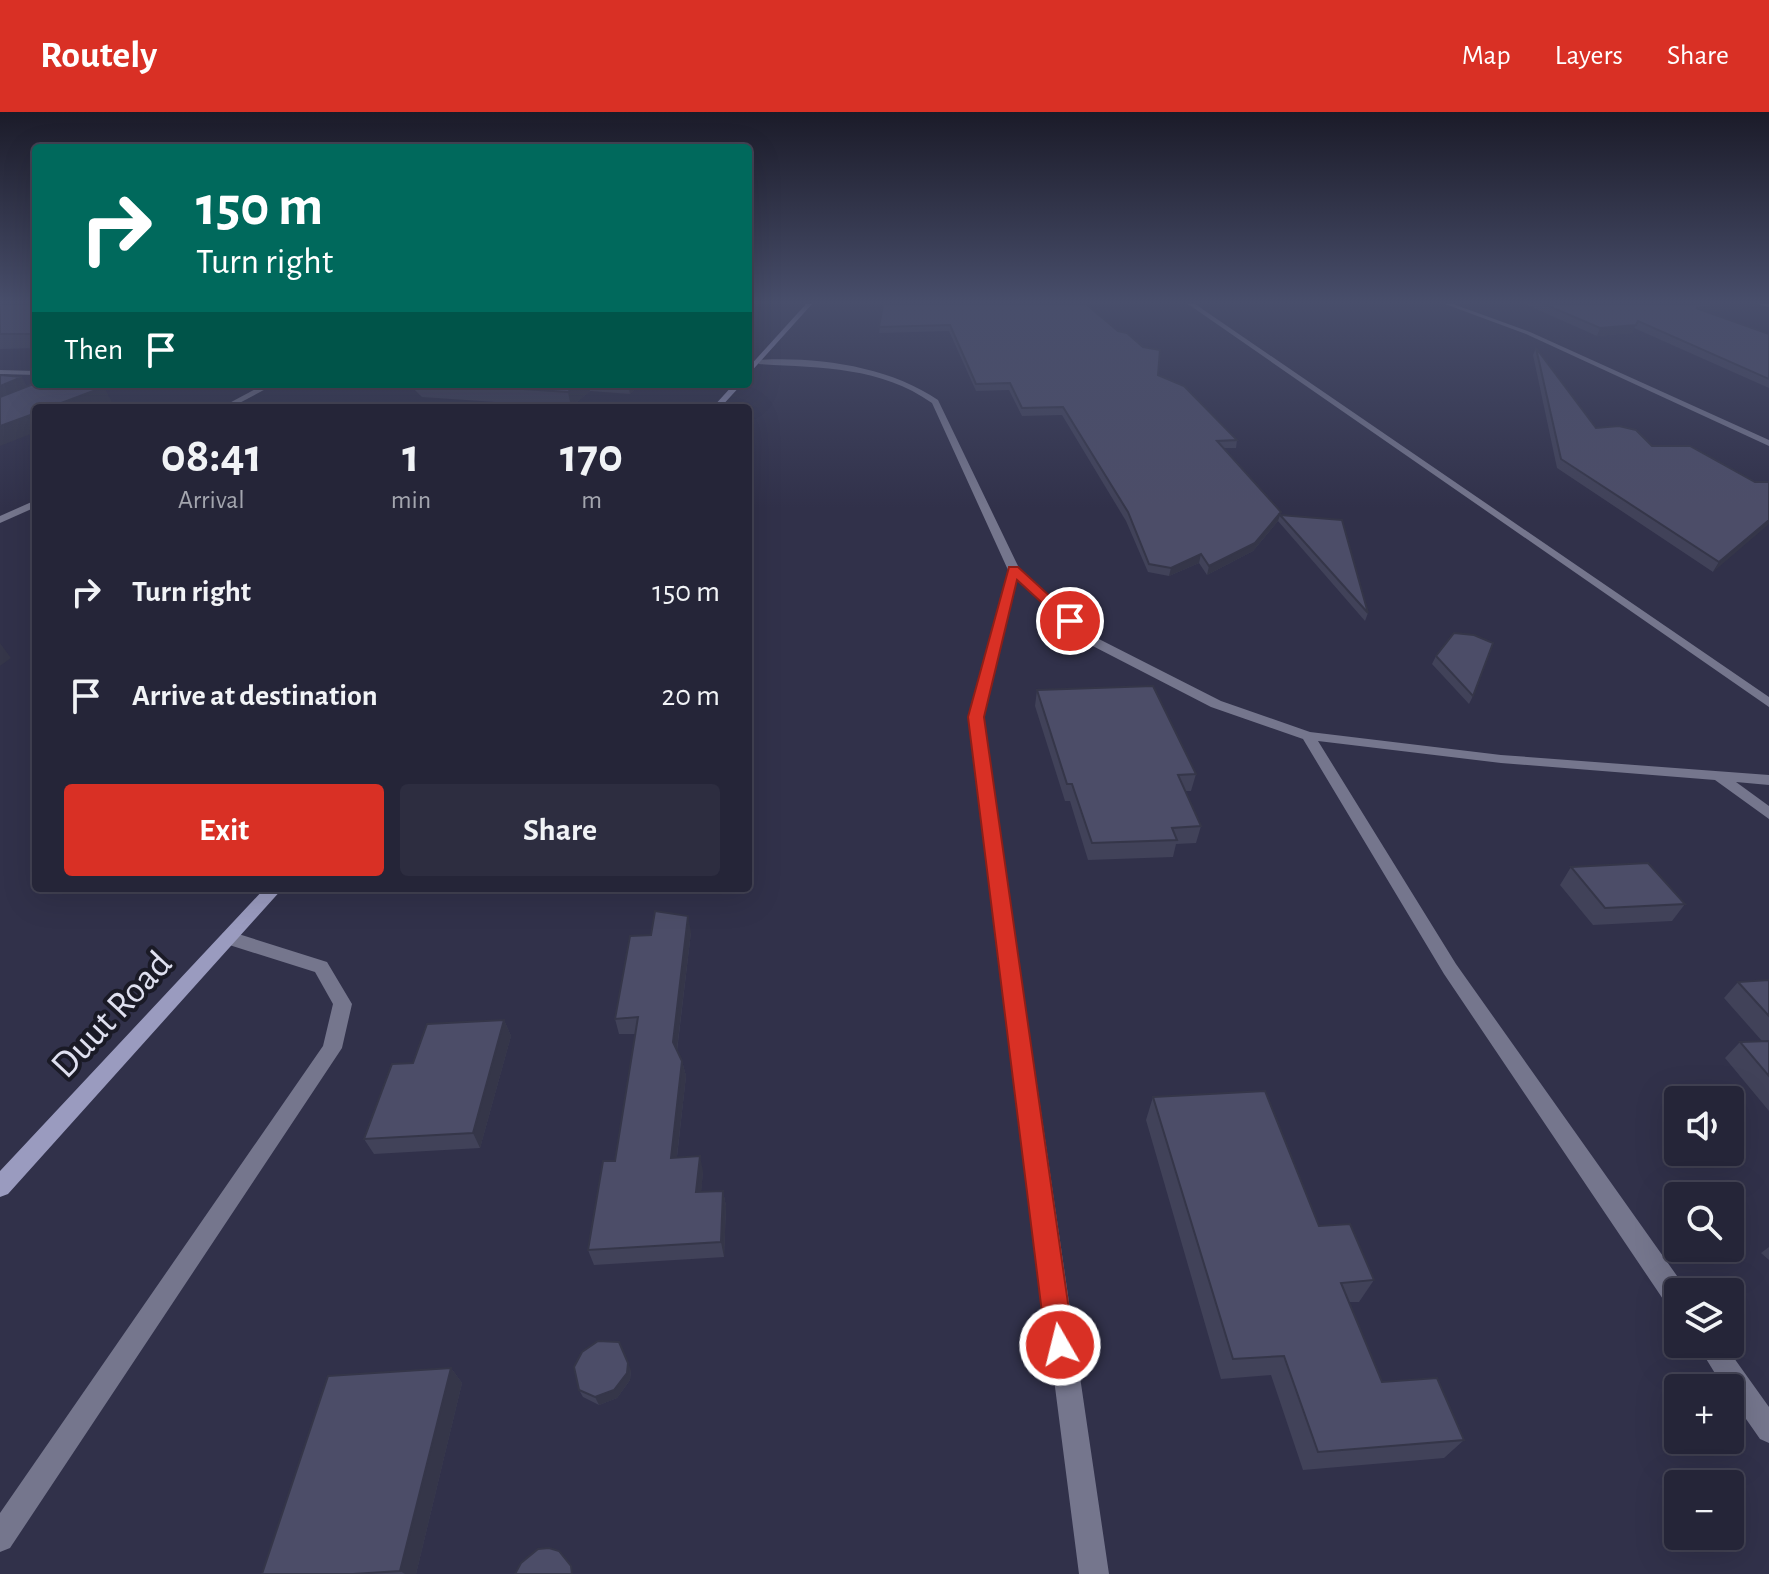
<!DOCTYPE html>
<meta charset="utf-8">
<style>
:root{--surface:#252538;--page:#2d2d40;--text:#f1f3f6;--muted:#a3a5ae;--line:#424253;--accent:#d93025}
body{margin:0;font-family:"Alegreya Sans",sans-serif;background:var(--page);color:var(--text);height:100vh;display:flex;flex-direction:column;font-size:30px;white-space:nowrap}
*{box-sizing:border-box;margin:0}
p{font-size:26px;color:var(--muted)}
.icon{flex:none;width:44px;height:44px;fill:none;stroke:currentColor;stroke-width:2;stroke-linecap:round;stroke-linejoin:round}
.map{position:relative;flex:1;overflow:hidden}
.panel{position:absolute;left:32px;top:292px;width:720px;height:488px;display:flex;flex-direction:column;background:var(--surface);border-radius:8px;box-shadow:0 8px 32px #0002,0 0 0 2px var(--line)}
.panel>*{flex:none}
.hud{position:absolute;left:32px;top:32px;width:720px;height:244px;border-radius:8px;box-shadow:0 8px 32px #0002,0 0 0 2px var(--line);background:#00695c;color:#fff;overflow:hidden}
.buttons{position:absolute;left:1664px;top:974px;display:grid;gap:16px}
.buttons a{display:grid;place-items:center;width:80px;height:80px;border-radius:8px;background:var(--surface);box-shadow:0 8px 32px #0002,0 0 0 2px var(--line);font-size:40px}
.pin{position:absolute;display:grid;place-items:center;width:68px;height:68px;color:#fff;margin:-34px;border:4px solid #fff;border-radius:50%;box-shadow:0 2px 8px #0007}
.me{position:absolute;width:88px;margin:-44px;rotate:352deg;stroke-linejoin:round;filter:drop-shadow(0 0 6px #0008)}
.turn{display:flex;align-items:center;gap:28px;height:168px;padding:0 32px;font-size:36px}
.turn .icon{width:104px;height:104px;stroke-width:2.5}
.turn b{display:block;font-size:56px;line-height:68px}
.then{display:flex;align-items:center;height:76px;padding:0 32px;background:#0003;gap:16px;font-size:30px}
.eta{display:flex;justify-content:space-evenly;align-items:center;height:136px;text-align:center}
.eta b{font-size:48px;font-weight:600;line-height:56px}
.button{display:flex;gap:16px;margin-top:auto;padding:16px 32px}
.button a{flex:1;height:92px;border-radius:8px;background:var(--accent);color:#fff;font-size:32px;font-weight:600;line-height:92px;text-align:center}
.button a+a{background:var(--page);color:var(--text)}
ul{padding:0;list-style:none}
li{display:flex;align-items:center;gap:24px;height:104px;padding:0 32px}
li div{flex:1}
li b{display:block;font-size:30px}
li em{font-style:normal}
header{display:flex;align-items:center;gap:48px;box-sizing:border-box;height:112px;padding:0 40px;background:var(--accent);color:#fff}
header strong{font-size:38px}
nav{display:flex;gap:44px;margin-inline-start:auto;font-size:28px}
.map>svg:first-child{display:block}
</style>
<header>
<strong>Routely</strong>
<nav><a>Map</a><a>Layers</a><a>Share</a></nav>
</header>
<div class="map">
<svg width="1769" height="1462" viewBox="0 0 1769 1462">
<rect width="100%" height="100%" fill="#31314a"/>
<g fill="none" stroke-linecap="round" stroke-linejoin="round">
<path fill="#75768d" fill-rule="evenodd" d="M229 819 327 850 352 892 342 936 10 1436 0 1440V1401L323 934 333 892 315 860 223 831 220 826 223 821Z"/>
<path fill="#75768d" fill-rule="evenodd" d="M1188 192H1195L1769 585V595Z
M1445 192H1453L1530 220 1769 328V334L1526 222Z
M1760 192H1769V195L1761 193Z
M756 248C815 244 889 254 938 288L1019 456 1093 524 1221 589 1310 620 1501 643 1769 663V673L1736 670 1769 694V707L1715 668 1501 651 1318 629 1456 852 1687 1178 1678 1180V1199L1669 1196 1444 862 1303 627 1211 595 1085 530 1017 467 983 605 1109 1462H1079L969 605 1008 458 932 291C880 254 820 256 759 252Z
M0 258 36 259V263L0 262Z
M265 272H275L230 296H220Z
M36 388V395L0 411V404Z
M1697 1232H1724L1769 1295V1331L1760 1327 1730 1284V1276H1724Z"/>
<path fill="#9a9bbf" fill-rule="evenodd" d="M806 192H812L748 263V256Z
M734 272H742L720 296H712Z
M265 776H283L8 1082 0 1085V1059Z"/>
</g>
<path fill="#414259" d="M0 192H36V236L0 237Z
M883 192 1158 263 1237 328 1236 336H1224L1281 403 1368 501 1365 509 1278 409 1253 439 1207 463 1199 451 1169 464 1148 460 1126 409 1062 303 1022 304 1009 278 976 279 949 219 879 221Z
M1525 192H1759L1758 194 1709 200 1769 222V276L1634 216 1632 221 1597 224Z
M1536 236 1596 316 1755 370H1769L1713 460 1557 356 1533 243Z
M409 272H641L630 282 590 279 571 295 422 285Z
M1436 544 1473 584 1469 592 1432 552Z
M1037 578 1196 662 1191 679H1185L1201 714 1196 731 1176 732 1173 745 1088 748 1070 689H1065L1035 594Z
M1571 755 1685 792 1672 809 1593 813 1560 773Z
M691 820 677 939 682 949 686 964 677 1045 703 1059 701 1080 723 1079 726 1094 724 1145 594 1153 588 1138 615 1049 636 922H619L615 907Z
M1769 868V999L1725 946 1740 930 1762 929 1724 886 1738 870Z
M504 908 511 924 480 1036 374 1042 364 1027 413 951Z
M1153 985 1319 1114 1374 1168 1359 1190H1349L1382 1270 1464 1328 1444 1346 1303 1358 1271 1263 1221 1267 1146 1008Z
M1769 1135V1148L1761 1141Z
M451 1256 462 1271 416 1462H262Z
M631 1258 630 1268 617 1286 599 1293 583 1285 579 1278Z"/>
<path fill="#353649" d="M1727 192H1759L1758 194 1693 203 1696 196Z
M1636 213 1632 221 1597 224 1600 216Z
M22 265 31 281 0 294V274Z
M577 272H589L590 279 571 295 568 280Z
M628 272H641L630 282Z
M104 275 112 290 98 296H48Z
M36 301V320L0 334V314Z
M1281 400 1278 409 1253 439 1207 463 1209 454Z
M1769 408V412L1713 460 1719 450Z
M1201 442 1199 451 1169 464 1171 456Z
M0 531 11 546 0 554Z
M688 804 691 820 676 945 673 930Z
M504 908 511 924 480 1036 473 1021Z
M682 949 686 964 675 1061 671 1046Z
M700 1044 703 1059 700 1095 696 1080Z
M723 1079 726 1094 724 1145 721 1130Z
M619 1230 631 1258 630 1268 617 1286 599 1293 595 1285Z
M451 1256 462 1271 416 1462H405L400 1459Z"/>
<path fill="#4c4d68" stroke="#353649" stroke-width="2" d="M0 192H36V222H0Z
M883 192H1086L1118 219 1127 221 1143 235 1160 238 1158 263 1184 274 1237 328 1217 329 1281 400 1255 431 1209 454 1201 442 1171 456 1149 452 1128 400 1063 295 1022 296 1010 271 976 272 950 213 879 215Z
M1544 192H1727L1696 196 1769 222V267L1638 209 1636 213 1600 216Z
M1536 236 1596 316 1619 314 1636 318 1652 334H1690L1755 370H1769V408L1719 450 1561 347Z
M0 263 22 265 0 274Z
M36 271V272H80L104 275 48 296H36V301L0 314V285Z
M449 272H577L568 280Z
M1280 403 1342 408 1368 501Z
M1454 521 1474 523 1493 531 1473 584 1436 544Z
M1153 574 1196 662 1178 663 1201 714 1172 716 1177 728 1092 731 1072 672H1067L1037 578Z
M1648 751 1685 792 1605 796 1571 755Z
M655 799 688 804 673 930 682 949 671 1046 700 1044 696 1080 723 1079 721 1130 588 1138 603 1049H615L638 905 615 907 630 824 651 823Z
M1769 868V904L1738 870Z
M504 908 473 1021 364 1027 392 952 413 951 427 912Z
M1769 929V964L1740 930Z
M1265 979 1319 1114 1350 1112 1374 1168 1341 1171 1382 1270 1437 1266 1464 1328 1318 1340 1284 1244 1233 1247 1153 985Z
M598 1229 619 1230 628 1251 627 1261 614 1278 595 1285 579 1278 574 1255 582 1240Z
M451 1256 400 1459 353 1462H262L328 1264Z
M549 1436 559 1439 571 1454 572 1462H515L521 1451 538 1437Z"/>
<linearGradient id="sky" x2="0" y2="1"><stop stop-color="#1b1b29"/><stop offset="0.48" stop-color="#484e6b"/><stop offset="1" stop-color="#484e6b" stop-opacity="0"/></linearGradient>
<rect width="1769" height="396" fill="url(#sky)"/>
<path fill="#d93025" stroke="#8d1f18" stroke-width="2" d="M1009 455H1018L1077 509 1065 512 1017 468 984 605 1074 1233 1070 1243 1060 1247 1050 1243 1046 1233 968 605Z"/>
<g text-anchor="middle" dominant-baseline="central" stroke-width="8" stroke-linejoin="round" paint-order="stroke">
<g font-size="38" fill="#dfe0f0" stroke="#1a1a26">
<text transform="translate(112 903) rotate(-47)">Duut Road</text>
</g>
</g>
</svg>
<div class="buttons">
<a><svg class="icon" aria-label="sound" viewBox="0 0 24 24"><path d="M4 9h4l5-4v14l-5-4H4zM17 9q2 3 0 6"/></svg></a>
<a><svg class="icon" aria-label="search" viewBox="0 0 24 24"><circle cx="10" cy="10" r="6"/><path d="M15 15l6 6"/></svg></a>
<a><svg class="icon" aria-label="layers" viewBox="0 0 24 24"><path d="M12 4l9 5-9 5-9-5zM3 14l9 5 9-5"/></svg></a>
<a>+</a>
<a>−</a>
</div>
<div class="pin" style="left:1070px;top:509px;background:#d93025"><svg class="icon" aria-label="arrive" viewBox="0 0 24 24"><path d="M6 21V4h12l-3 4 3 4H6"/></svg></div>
<svg class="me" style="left:1060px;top:1233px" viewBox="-20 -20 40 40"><circle r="17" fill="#d93025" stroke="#fff" stroke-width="3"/><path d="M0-11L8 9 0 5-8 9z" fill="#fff"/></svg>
<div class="hud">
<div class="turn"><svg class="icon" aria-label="right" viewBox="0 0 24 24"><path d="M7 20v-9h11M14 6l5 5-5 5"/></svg><div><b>150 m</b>Turn right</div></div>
<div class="then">Then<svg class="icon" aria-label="arrive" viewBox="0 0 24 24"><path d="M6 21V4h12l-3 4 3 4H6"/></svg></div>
</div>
<section class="panel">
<div class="eta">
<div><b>08:41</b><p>Arrival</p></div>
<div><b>1</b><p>min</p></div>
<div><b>170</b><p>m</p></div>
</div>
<ul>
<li><svg class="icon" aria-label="right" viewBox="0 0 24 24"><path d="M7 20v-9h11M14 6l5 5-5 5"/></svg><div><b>Turn right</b></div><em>150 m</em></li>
<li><svg class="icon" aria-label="arrive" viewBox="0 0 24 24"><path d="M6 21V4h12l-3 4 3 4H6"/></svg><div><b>Arrive at destination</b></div><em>20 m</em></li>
</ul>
<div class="button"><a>Exit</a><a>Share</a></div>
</section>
</div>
